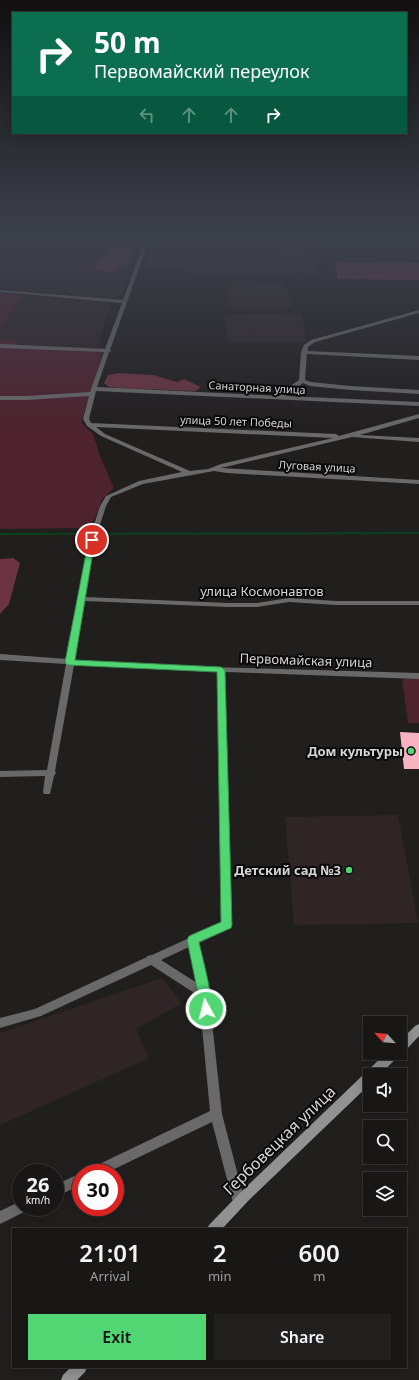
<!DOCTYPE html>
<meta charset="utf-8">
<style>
:root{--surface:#191616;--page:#221f1f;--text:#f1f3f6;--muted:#9f9fa1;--line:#373535;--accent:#51d673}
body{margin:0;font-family:"Noto Sans",sans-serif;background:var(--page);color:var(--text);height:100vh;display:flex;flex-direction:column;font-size:15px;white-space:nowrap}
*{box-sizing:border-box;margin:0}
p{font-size:13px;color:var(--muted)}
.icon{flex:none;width:22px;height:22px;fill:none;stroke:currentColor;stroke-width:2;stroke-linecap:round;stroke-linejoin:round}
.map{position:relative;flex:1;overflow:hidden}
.panel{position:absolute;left:12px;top:1228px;width:395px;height:140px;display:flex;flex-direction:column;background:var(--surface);border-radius:0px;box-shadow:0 2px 10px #0003,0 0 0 1px var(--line)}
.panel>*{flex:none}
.guide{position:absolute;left:12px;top:12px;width:395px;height:122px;border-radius:0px;box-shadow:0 2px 10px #0003,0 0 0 1px var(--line);background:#0b6e4f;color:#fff;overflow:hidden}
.needle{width:26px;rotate:296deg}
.controls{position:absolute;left:363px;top:1016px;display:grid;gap:8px}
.controls a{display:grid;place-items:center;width:44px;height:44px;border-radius:0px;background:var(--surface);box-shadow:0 2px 10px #0003,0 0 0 1px var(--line);font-size:20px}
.speed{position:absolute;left:12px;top:1164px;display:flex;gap:8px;font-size:20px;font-weight:700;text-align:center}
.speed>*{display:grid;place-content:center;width:52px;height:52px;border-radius:50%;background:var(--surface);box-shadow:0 2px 10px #0003,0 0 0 1px var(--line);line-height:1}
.speed small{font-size:10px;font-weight:400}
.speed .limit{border:6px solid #d22;background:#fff;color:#111}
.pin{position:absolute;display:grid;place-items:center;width:34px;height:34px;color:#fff;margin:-17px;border:2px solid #fff;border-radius:50%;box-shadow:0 1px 4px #0007}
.me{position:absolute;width:44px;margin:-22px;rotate:353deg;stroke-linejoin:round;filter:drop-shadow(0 0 3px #0008)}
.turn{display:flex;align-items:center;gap:14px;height:84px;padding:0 16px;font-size:18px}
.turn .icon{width:52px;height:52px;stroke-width:2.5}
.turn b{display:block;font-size:28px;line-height:34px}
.lanes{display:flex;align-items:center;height:38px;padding:0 16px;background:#0003;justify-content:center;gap:20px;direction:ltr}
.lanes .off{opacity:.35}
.eta{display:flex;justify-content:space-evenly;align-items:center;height:68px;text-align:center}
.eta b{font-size:24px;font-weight:600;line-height:28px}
.action{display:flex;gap:8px;margin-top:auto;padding:8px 16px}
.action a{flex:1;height:46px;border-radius:0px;background:var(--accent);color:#111;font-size:16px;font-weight:600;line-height:46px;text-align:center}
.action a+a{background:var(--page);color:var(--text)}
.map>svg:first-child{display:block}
</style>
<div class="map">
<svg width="419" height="1380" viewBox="0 0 419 1380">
<rect width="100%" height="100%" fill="#211e1e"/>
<path fill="#2f2527" d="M0 240H139L131 260 121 295 108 299 0 288Z
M156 240H311L318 273 219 277 146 266Z
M284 283 292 307 231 309 226 284Z
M23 295 111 303 97 348 14 345 17 341 0 339V329Z
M301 314 307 341H227L225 315Z
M398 815 418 923 294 925 285 817Z
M162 978 182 1003 136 1029 149 1058 0 1125V1033Z"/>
<path fill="#4e232e" d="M272 240H306L308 250H274Z
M0 293 23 295 0 329Z
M0 339 17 341 14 345 104 348 81 423 93 434 100 456 114 488 102 499 91 528 0 529Z
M402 679H419V723H408Z"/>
<path fill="#6c3342" d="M105 240H137C134 247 132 260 125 265 120 267 118 267 114 272L101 271 93 268 107 254 110 243Z
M335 262 419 263V280L338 279Z
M119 373 153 375 177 382 184 379 201 387 196 391 121 388 109 387 104 383 108 375Z
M13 558 20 563 9 604 0 614V559Z"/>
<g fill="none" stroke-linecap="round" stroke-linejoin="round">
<path stroke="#0d401c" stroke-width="2" d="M0 534 419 533"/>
</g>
<path fill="#f8b3c2" d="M400 732 419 733V769H404Z"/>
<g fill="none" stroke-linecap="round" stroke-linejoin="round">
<path fill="#686968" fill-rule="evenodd" d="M145 240H149L110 350 112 351 109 352 97 387 279 396 289 387 299 380 301 352 304 345 311 340 419 310V313L315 342 308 347V351L419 356V360L307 354 305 380 311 382 350 386 419 390V394L350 390 310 386 303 383 285 396 419 402V406L96 391 89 419 91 423 336 434 339 436 419 414V418L360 435 419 438V442L352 437 221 468 419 480V484L227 473 214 471 143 484 111 497 106 506 95 540 85 597 228 603H257L289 598 336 601H419V605H336L289 602 257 607H228L85 601 75 660 209 667 419 673V679L225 672 232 925 231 928 199 943 209 994 222 1114 245 1202 243 1206 239 1208 235 1206 233 1202 212 1122 106 1173H87L89 1169 210 1111 199 996 151 965 41 1016 0 1028V1018L35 1009 147 957V956L152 955 222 923 217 672 74 665 55 771 56 773 54 776 50 794H44L43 792 45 776 0 777V771L47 770 66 664 0 660V654L67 659 89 540 100 506 106 496 139 481 182 472 101 436 87 426 83 419 89 396 26 400H0V396H26L90 392 104 352 0 348V344L105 349 122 303 0 292V290L123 300ZM96 427 333 438 221 464 208 469 190 471 105 434ZM189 947 197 983 161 960Z
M81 1173V1185L55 1197V1185Z
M21 1201V1207H28L26 1211 0 1224V1211Z"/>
<path fill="#919392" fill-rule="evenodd" d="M419 1024V1036L404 1052 400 1053V1041L415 1026Z
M386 1053H399L398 1057 379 1075H370V1084L249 1200 222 1229H207L209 1225 241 1192Z
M71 1367H87L85 1372 77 1380H61L63 1375Z"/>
</g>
<linearGradient id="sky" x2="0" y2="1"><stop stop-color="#121010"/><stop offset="0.55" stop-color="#3d414c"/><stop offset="1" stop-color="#3d414c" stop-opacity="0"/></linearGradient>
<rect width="419" height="433" fill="url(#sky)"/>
<path fill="#51d673" stroke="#358b4b" d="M89 538H92L95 540 75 660 221 667 225 670 232 925 231 928 199 942C202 957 215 1001 210 1013L206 1015 202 1013 187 940 189 936 221 922 217 672 67 665 65 662Z"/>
<g fill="#51d673" stroke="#0a0809" stroke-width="1.5">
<circle cx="411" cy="751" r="4"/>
<circle cx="349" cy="870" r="4"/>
</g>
<g text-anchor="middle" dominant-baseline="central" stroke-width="4" stroke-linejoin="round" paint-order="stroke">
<g font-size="11" fill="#d6d4d5" stroke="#0a0809">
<text transform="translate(257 387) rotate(3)">Санаторная улица</text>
<text transform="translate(236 421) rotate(2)">улица 50 лет Победы</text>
<text transform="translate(317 466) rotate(3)">Луговая улица</text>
</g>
<g font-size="13" fill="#d6d4d5" stroke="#0a0809">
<text x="262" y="591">улица Космонавтов</text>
<text transform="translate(306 660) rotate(2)">Первомайская улица</text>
</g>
<g font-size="13" font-weight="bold" fill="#d6d4d5" stroke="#0a0809" text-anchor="end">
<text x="403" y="751">Дом культуры</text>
<text x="341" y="870">Детский сад №3</text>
</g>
<g font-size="16" fill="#d6d4d5" stroke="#0a0809">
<text transform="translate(279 1140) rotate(-44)">Гербовецкая улица</text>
</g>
</g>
</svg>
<div class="controls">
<a><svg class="needle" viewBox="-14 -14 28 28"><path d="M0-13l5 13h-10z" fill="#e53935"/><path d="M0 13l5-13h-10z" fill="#9f9fa1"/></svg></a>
<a><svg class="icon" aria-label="sound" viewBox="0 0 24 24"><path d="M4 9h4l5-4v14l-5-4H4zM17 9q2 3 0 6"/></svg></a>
<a><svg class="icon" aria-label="search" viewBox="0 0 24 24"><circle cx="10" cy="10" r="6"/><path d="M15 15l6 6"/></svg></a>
<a><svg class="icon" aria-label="layers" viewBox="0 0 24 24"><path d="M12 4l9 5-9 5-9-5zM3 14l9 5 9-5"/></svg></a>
</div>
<div class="speed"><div>26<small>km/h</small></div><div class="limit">30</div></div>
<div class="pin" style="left:92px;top:540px;background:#d93025"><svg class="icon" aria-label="arrive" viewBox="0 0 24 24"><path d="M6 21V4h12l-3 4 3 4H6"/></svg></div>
<svg class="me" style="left:206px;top:1009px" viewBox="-20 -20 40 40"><circle r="17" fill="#51d673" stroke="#fff" stroke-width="3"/><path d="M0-11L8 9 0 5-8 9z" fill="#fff"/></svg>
<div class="guide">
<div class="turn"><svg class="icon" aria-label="right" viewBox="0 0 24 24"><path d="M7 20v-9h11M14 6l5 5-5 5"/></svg><div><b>50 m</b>Первомайский переулок</div></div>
<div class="lanes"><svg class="icon off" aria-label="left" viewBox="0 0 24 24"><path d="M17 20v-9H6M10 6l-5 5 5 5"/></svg><svg class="icon off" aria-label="ahead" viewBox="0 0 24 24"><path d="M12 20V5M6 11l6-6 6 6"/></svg><svg class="icon off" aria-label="ahead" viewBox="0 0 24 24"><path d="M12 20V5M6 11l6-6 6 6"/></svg><svg class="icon" aria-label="right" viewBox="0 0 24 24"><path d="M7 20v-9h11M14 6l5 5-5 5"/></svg></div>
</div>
<section class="panel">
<div class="eta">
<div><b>21:01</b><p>Arrival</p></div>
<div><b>2</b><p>min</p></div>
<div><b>600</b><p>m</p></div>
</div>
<div class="action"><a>Exit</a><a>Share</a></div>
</section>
</div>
